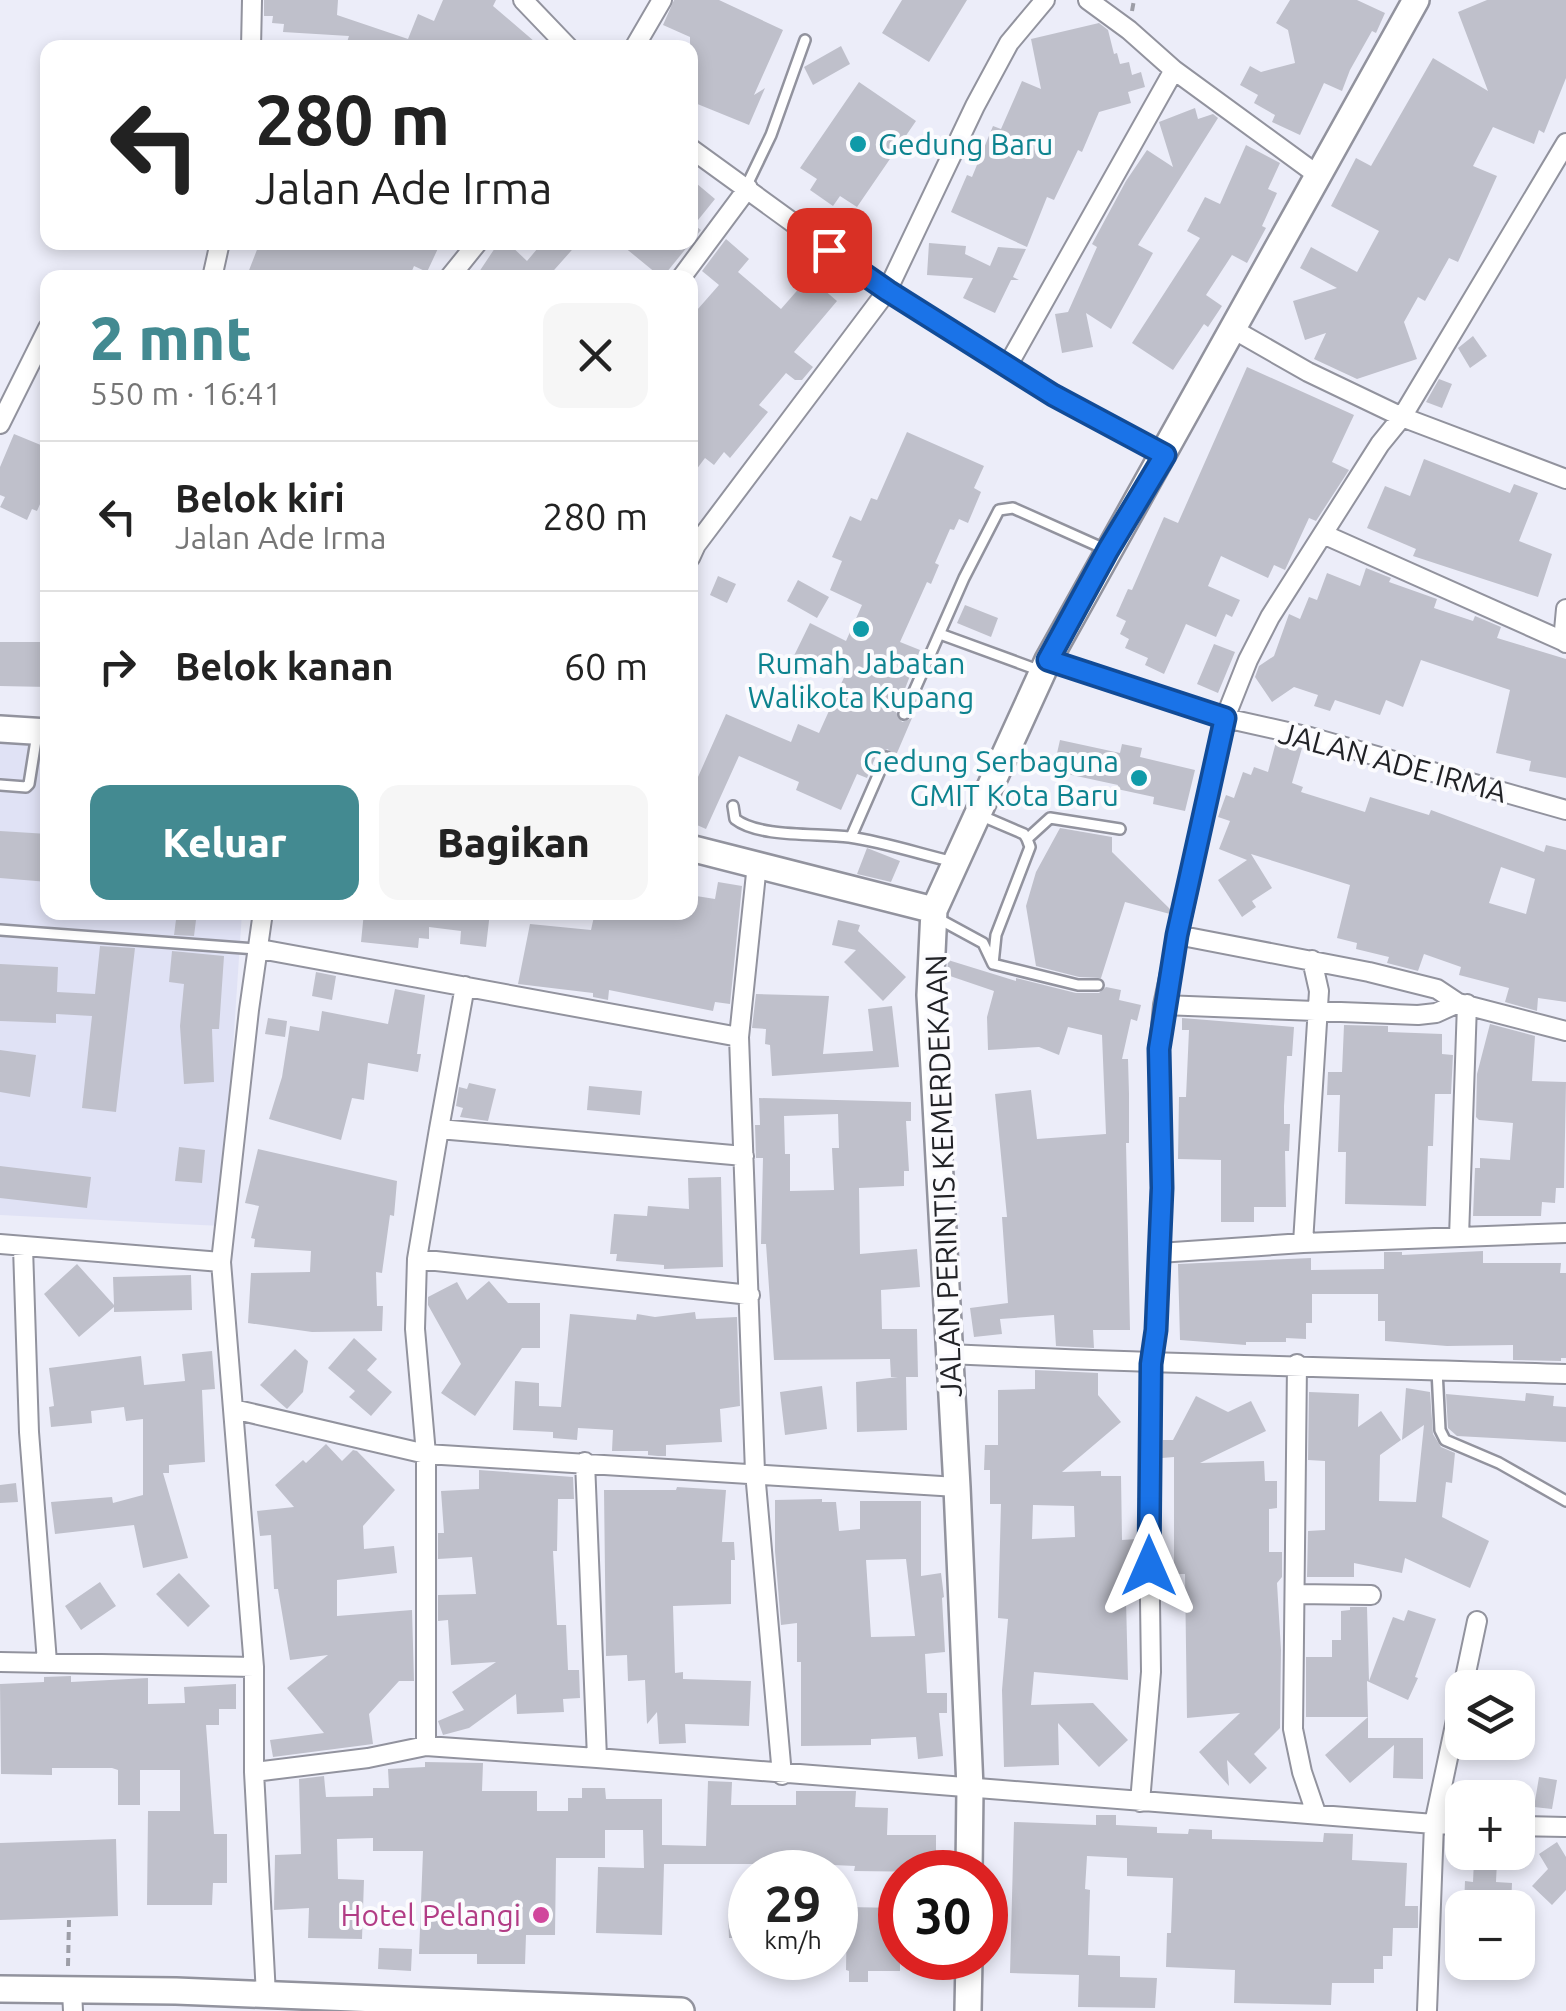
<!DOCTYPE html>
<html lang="id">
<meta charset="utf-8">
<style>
:root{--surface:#fff;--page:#f6f6f6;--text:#222;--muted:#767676;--line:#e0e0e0;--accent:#438a91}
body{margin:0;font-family:Ubuntu,sans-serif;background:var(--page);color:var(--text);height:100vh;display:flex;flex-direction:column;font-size:38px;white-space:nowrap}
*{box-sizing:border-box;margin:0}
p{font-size:32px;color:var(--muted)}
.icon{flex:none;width:55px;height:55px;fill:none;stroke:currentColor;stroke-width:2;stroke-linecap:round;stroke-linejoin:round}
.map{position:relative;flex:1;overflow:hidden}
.drawer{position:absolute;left:40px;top:270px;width:658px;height:650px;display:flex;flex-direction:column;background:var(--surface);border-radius:20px;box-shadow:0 5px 15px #0003}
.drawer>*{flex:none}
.banner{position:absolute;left:40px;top:40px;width:658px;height:210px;border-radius:20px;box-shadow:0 5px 15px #0003;background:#fff;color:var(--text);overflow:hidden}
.tools{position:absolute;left:1445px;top:1670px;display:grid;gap:20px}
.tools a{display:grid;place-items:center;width:90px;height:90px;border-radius:20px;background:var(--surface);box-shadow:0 5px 15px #0003;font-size:50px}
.speed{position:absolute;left:728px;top:1850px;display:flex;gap:20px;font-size:50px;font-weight:700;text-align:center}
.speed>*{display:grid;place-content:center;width:130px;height:130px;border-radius:50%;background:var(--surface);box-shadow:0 5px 15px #0003;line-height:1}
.speed small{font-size:25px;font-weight:400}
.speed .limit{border:15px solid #d22;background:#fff;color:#111}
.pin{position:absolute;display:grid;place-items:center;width:85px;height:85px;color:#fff;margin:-42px;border-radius:20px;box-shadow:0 5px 15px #0006}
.me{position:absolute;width:110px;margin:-55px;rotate:0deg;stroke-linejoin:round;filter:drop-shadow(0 0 8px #0008)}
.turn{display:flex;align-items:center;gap:35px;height:210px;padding:0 50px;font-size:45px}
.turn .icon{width:130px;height:130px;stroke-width:2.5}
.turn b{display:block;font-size:70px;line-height:85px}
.round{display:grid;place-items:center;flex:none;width:105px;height:105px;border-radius:20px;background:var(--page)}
.overview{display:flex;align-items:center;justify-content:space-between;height:170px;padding:0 50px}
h1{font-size:60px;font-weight:800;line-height:75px;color:var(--accent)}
.action{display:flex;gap:20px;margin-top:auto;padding:20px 50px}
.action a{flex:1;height:115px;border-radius:20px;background:var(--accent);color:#fff;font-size:40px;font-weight:800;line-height:115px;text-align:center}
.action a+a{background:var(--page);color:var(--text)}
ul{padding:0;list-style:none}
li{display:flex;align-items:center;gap:30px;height:150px;padding:0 50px;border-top:2px solid var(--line)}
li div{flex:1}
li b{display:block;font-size:38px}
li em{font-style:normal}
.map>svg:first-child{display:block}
</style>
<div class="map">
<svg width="1566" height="2011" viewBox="0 0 1566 2011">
<rect width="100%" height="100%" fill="#ecedf9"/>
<path fill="#e0e2f5" d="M0 742 47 745 48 912 242 913 221 1226 0 1215Z"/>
<path fill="#bfc0cb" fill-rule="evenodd" d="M264 0H338L337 15 408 39 418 14 434 21 443 0H496L493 6 542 48H345L349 36 283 32 284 24 272 23 273 16H264Z
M674 0H719L783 30 754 95 765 88 749 125 690 101V37L663 25Z
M902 0H967L929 62 882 33Z
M1290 0H1357L1385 13 1376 33 1372 31 1350 70 1342 91 1324 83 1300 135 1272 122 1275 115 1254 103 1258 95 1240 85 1250 66 1261 72 1295 63 1288 30 1276 23Z
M1487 0H1566V78L1544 133 1539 130 1534 144 1493 127 1473 166 1497 176 1480 214 1458 262 1449 258 1425 301 1418 297 1404 322 1417 359 1357 379 1314 359 1326 333 1305 340 1293 301 1337 288 1300 268 1311 247 1357 272 1379 231 1331 206 1356 158 1371 166 1433 58 1488 91 1458 12Z
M1099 23 1108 30 1114 54 1117 53 1120 64 1129 62 1132 75 1141 72 1145 87 1128 92 1131 103 1099 112 1082 152 1078 150 1054 200 1047 197 1027 247 951 212 967 175 972 177 993 126 1001 129 1022 81 1041 89 1031 39Z
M841 46 850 64 813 85 804 67Z
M859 82 916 121 857 207 840 196 833 206 810 190 817 179 800 168Z
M1195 108 1198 119 1213 114 1218 118 1138 245 1153 253 1111 329 1086 313 1093 347 1062 353 1055 314 1068 312 1097 247 1092 244 1126 181 1147 150 1173 167 1159 122Z
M1246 145 1280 163 1268 189 1277 193 1262 226 1266 228 1247 263 1232 255 1206 295 1222 306 1208 327 1204 324 1173 370 1132 343 1200 238 1187 231 1205 197 1220 204Z
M690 178 715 199 694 225 701 230 662 278 618 242H690Z
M726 239 749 259 738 272 781 309 809 277 837 301 794 352 813 367 802 380H795L786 373 759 405 768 412 730 458 724 452 714 465 705 458 690 478V318L719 285 702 271Z
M260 242H441L427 272 414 266 409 278H246Z
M499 242H507L527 261 543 242H579L547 278H475Z
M929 243 966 246 965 254 990 266 998 247 1026 249 1013 277 1019 280H1011L995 313 963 298 973 278 927 275Z
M1473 336 1487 356 1470 368 1458 348Z
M1247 367 1354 415 1332 462 1349 470 1316 521 1309 518 1285 570 1274 565 1268 578 1221 556 1208 586 1240 600 1232 617 1226 614 1216 637 1186 624 1164 674 1145 665 1148 658 1125 648 1129 639 1120 634 1126 621 1116 616 1128 589 1132 590 1164 517 1178 523Z
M1439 379 1452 384 1442 408 1426 402Z
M907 432 984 466 974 488 981 492 968 523 959 519 954 530 950 529 935 563 939 565 931 584 927 582 900 642 920 650 896 712 902 722 912 718 894 760 888 749 877 753 867 778 857 774 841 810 796 790 799 782 739 756 706 829 690 822V774L698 777 726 714 791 742 798 724 819 733 846 673 817 660 809 676 789 666 810 623 846 641 862 605 830 590 842 561 832 557 850 516 861 521 871 498 877 500Z
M14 434 48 448V486L37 511 32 509 27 520 0 507 5 497 0 495V467Z
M1424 459 1510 493 1514 484 1538 493 1519 541 1552 554 1538 597 1413 556 1416 549 1367 528 1385 486 1410 496Z
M1366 568 1391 578 1389 582 1437 599 1434 608 1473 621 1475 616 1501 627 1497 638 1566 659V778L1529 771 1531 761 1496 753 1510 690 1421 660 1403 707 1386 700 1380 715 1335 700 1330 711 1314 706 1318 695 1294 687 1272 702 1255 677 1259 666 1274 656 1289 614 1300 619 1309 597 1317 600 1327 573 1360 586Z
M718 576 736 584 727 603 710 595Z
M798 580 829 597 817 618 787 601Z
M965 605 998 618 991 637 957 623Z
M0 642H48V687L0 686Z
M1214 644 1235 652 1218 693 1197 684Z
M1060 740 1120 753 1122 744 1142 748 1140 757 1195 770 1185 811 1153 804 1154 797 1117 789 1118 785 1053 771Z
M1276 742 1302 748 1292 783 1303 787 1301 792 1365 812 1370 797 1429 815 1431 810 1544 852 1546 845 1566 850V1002L1538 998 1537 1011 1505 1002 1509 988 1459 975 1461 967 1424 954 1418 971 1387 963 1389 957 1356 949 1357 943 1337 938 1350 885 1251 854 1272 888 1252 901 1256 907 1242 917 1218 880 1247 860 1219 849 1230 821 1218 817 1226 795 1234 798 1243 772 1251 775 1254 767 1268 772ZM1501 867 1535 879 1526 914 1489 903Z
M1060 828 1112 837V852L1171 910 1170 914 1125 902 1101 978 1079 977 1036 966 1026 906 1036 872Z
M0 831 48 834V882L0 878Z
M867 848 900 861 891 882 857 874Z
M718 882 742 886 730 1004 715 1002 713 1011 609 990 608 1000 593 997V993L518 984 530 924 591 930 595 912H690V895L715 899Z
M177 912H197L194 936 174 935Z
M364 912H490L486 947 460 944 461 931 429 927V939L419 938 418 948 361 942Z
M838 920 860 925 858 931 906 977 883 1001 844 962 856 950 832 945Z
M100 946 135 948 116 1112 82 1108 92 1016 56 1014V1023L0 1021V964L58 967 57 992 95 994Z
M172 951 224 956 219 1029H212L214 1082 184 1084 180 1026 184 984 169 982Z
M948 960 1016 981V978L1076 993H1099L1106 987 1121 990 1119 1000 1141 1005 1137 1021 1131 1019 1122 1059H1128L1129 1094V1143H1126L1130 1330H1093L1094 1348 1056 1346 1054 1315 1000 1319 1002 1334 974 1337 970 1308 1008 1303 1002 1217H1007L995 1094 1031 1090 1037 1139 1106 1134 1102 1035 1068 1027 1059 1055 1039 1047 988 1050 987 1017 994 991 947 975Z
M316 972 336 976 332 1000 312 996Z
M395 989 425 995 417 1054H421L418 1072 368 1063 364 1100 352 1098 341 1140 269 1119 282 1077 290 1026 319 1031 322 1011 388 1024Z
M756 994 829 996 823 1054 873 1051 868 1009 892 1006 899 1067 772 1076 770 1045 765 1044 766 1029 752 1028Z
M268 1018 287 1021 285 1037 265 1034Z
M1182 1018 1294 1027 1292 1056H1287L1284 1106V1124H1290L1289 1151H1285L1286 1207H1254V1222H1221V1160L1178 1159 1179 1097H1186L1189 1030H1182Z
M1490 1024 1535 1036 1532 1081 1566 1082 1564 1188H1556L1555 1203 1542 1202 1541 1216H1473L1475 1168H1480V1158L1510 1160 1513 1123 1479 1120 1476 1117 1477 1074Z
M1344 1025 1388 1026V1032L1442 1034V1054L1453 1055 1451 1094H1435L1433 1146H1428L1426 1206 1345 1204 1346 1152H1338L1340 1095H1327L1328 1072H1342Z
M0 1050 36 1055 30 1097 0 1092Z
M469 1083 496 1089 488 1121 460 1117 463 1108 456 1106 459 1087 467 1089Z
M589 1086 642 1091 640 1115 587 1110Z
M759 1098 911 1102V1121H906L909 1171H904V1186L859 1188 860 1254 917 1249 920 1287 881 1290 882 1329H917L918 1377H906L907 1430 857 1432 856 1382 898 1377H891L890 1359 774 1360 766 1244H761L763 1158H756L755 1125H760ZM838 1114 839 1148H832L834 1190 790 1191V1154H785L784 1116Z
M179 1147 205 1150 202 1183 175 1181Z
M258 1149 397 1181 394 1216 390 1215 382 1273 376 1272 377 1306H383L382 1331 312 1332 248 1323 251 1273 310 1272 311 1251 254 1247 255 1239 251 1238 259 1206 245 1203Z
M0 1166 91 1177 87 1208 0 1198Z
M721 1177 723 1267 664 1269V1265L616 1261 617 1254H610L614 1214 647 1216 648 1206 689 1209 688 1178Z
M1483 1251V1263H1561L1560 1273H1566V1358H1561V1361L1513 1360V1345L1447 1346 1385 1341V1321H1378V1294H1312V1323H1306V1339L1286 1338V1342H1246V1345L1180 1340 1178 1264 1311 1258V1270L1384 1269V1252H1402V1255Z
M77 1264 114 1305 113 1277 191 1275 192 1310 114 1312V1307L79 1337 44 1294Z
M489 1281 508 1303H540V1348H522L475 1416 441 1393 461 1364 428 1305V1297L457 1282 467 1300Z
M695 1312 696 1319 737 1317 740 1406 720 1409 722 1442 666 1445V1456H658L648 1455V1451H612L613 1430 578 1428 577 1440 553 1438V1432L513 1430 515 1381 539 1383V1406L561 1407 570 1314 636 1320 637 1314 655 1317Z
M354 1338 377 1359 367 1370 392 1392 371 1416 349 1397 355 1391 328 1368Z
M295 1349 308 1361 303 1392 287 1409 260 1385Z
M212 1351 215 1389 202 1390 205 1462 169 1465V1473H163L188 1558 143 1568 134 1525 55 1534 51 1502 112 1497 113 1503 143 1495V1419L126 1421 124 1407 91 1411 92 1423 51 1427 49 1407 54 1406 49 1368 141 1356 144 1385 185 1381 182 1354Z
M1035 1370 1098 1373V1395L1121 1422 1062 1472 1101 1471V1476H1121L1122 1540 1137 1539V1560H1125L1128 1680 1034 1672 1031 1705 1093 1703 1128 1740 1099 1767 1058 1723 1059 1765 1004 1767 1002 1690 1008 1619 998 1618 1001 1504H990V1470H984L985 1445H998V1390L1035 1389ZM1033 1505 1074 1506 1075 1537 1032 1539Z
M822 1386 827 1429 785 1435 780 1392Z
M1406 1388 1430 1392 1433 1434 1441 1447 1455 1453 1452 1483 1446 1482 1442 1517 1489 1541 1470 1588 1405 1558 1402 1573 1354 1563V1577H1307L1308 1531 1325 1530V1461L1308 1460 1309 1392 1359 1394 1358 1427 1381 1411 1401 1440 1380 1455 1379 1501 1416 1502 1424 1425 1402 1440Z
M1526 1393 1554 1396 1553 1406 1566 1407V1442L1457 1436 1448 1428 1446 1394 1525 1401Z
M1196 1396 1228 1412 1251 1401 1266 1431 1200 1463 1264 1461 1265 1481H1277V1508L1269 1509V1552H1282V1577L1277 1583 1281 1650 1280 1728 1254 1754 1267 1768 1250 1784 1227 1760 1229 1786 1199 1752 1240 1713 1187 1718 1185 1574H1174V1457L1162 1458 1163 1440H1173Z
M326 1444 342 1461 353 1450 357 1451 395 1490 363 1526 364 1549 394 1546 397 1573 337 1580V1616L412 1610 414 1681H399L369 1714 373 1744 273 1757 270 1740 324 1733 287 1688 328 1655 290 1660 278 1589H274L271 1535 260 1536 257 1511 294 1507 275 1485 303 1460 306 1463Z
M479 1470 573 1477 574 1499H558L557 1551H553L557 1625H566L568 1670H579L580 1698 563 1699 564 1712 517 1714 516 1694 469 1728 443 1735 438 1721 464 1710 452 1692 496 1662 451 1665 448 1620 438 1621V1595L476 1594 472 1557 438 1559V1533H444L441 1491 479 1489Z
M16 1483 18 1502 0 1503V1485Z
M677 1487 726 1490 722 1542H734L735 1560H731V1604L673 1606 675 1673 683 1672V1679L751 1681 749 1726 685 1724 686 1743 659 1744 657 1712 647 1724 645 1680 628 1681 627 1655 606 1656 604 1490H676Z
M822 1499V1502H836L839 1531 860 1529V1501H921V1576L941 1573 944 1597 942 1598 945 1652 925 1654 927 1693H947V1713H939L943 1756 918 1759 916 1737 871 1739V1745L801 1746V1662H797V1623L781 1625 775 1551V1500ZM906 1559 915 1636 871 1637 866 1560Z
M179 1573 210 1606 188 1627 156 1594Z
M100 1582 116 1606 81 1630 65 1606Z
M1350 1607H1367L1369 1681 1393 1617 1404 1621 1408 1610 1436 1619 1415 1677 1418 1678 1408 1700 1367 1681 1368 1717H1306V1657H1332V1640H1341V1611L1350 1610Z
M71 1676V1682L148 1678V1704L185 1703 184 1687 236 1684V1709H219V1725H206L214 1834H227V1883H213L212 1905H147L148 1811H180V1770H140V1805H118V1770L112 1768H52V1775L1 1774 0 1684 44 1682V1677Z
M1368 1717V1738H1423V1779L1393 1778 1394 1745 1350 1783 1325 1755Z
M425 1762 483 1763 482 1791H537V1811H568V1798H582V1788H605L606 1799H662V1845L706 1846 708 1781 732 1782 731 1805H796V1791H856L855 1807 888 1808 887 1835H936V1872L854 1871 855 1866 790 1863V1869L771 1868 772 1864H664L662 1935 596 1933 598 1867 644 1868 643 1830H605V1858H556L555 1935H526L525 1964H477V1954H419L423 1851H373V1838L337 1839 338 1879 364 1880 362 1939 308 1938 309 1908 274 1910 275 1855 301 1854 299 1779 324 1776 326 1797 373 1796V1788H389L388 1769 425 1767Z
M1539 1777 1557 1780 1552 1809 1534 1807Z
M1096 1815H1116V1825L1157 1827V1833L1188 1834 1189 1829 1212 1830V1839L1323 1842 1324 1833 1353 1834 1352 1860 1407 1863 1405 1906H1418V1928H1393L1392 1956H1383V1969H1374V1983H1332L1331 2005 1234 2003 1235 1970 1166 1967 1167 1933H1171L1173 1878 1127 1876V1858L1087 1856 1085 1889 1090 1890 1088 1955 1120 1956V1977L1157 1978 1155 2008 1078 2007 1079 1975 1010 1973 1014 1822 1096 1825Z
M116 1839 118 1916 0 1920V1843Z
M1557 1842 1566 1857V1890L1552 1905 1532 1886 1548 1869 1539 1854Z
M1474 1860 1497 1861 1496 1882 1512 1883 1511 1908 1464 1906 1465 1881 1473 1882Z
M847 1907 900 1908V1971H868V1982H849V1971L846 1970Z
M750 1911V1938H729L728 1912Z
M379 1948 412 1949 411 1971 378 1969Z"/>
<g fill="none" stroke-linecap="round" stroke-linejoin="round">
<defs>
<path id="lane" d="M746 187 771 135 805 40
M940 634 1041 671
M904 714 964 578 999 510 1013 508 1107 550
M0 785 26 787 29 784 37 734
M733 806 735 819C759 838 818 833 849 837 884 842 920 854 954 862
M982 816 1024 834 1027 839 1050 818 1120 829
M851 837 886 757
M937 918 983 943 993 964 996 935 1030 847 1027 839
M0 930 257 949
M993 964 1078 985H1098
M1437 1370 1440 1430 1445 1440 1499 1463 1566 1501"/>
<path id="street" d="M523 0 569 48
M1088 0 1129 30 1174 70 1319 176
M251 48 252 0
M634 48 662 0
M690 148 887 291 1053 395 1165 455
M212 278 220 242
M449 278 478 242
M681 278 748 188
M1231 328 1308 372 1402 417 1566 479
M1008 365 1174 70
M0 424 48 328
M1323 534 1563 641
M690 558 696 545 887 291 975 106 1009 43 1045 0
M1566 609 1563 641 1566 643
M1048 660 1225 718 1310 737 1566 810
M757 864 739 1037 755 1472 782 1775
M263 912 249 1010 221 1262 254 1667V1772L266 1995
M1177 935 1369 972 1437 989 1458 1003 1566 1031
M260 949 739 1037
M1163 1005 1418 1015 1436 1013 1458 1003
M439 1129 465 986
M1459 1237 1467 1004
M1303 1243 1319 991 1312 960
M0 1244 221 1262
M23 1247 29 1432 47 1662
M1159 1253 1303 1243 1566 1233
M417 1259 750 1295
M949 1354C1155 1364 1360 1368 1566 1374
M1297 1364 1293 1729 1302 1772 1316 1813
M233 1409 426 1454 957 1487
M585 1462 597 1758 1434 1824 1427 2011
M1296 1594 1371 1595
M0 1662 254 1667
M426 1746V1454L415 1329 417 1259 439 1129 744 1156
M254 1772 368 1758 426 1746 597 1758
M1140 1802 1151 1672 1149 1531 1151 1364 1156 1330 1161 1188 1159 1049 1163 1005 1225 718 1248 660 1270 617 1380 444 1402 417 1566 143
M1462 1825 1434 1824 1477 1621
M1518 1826 1566 1827
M72 1991 73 2011"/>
<path id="secondary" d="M0 729 48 732
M690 848 934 910
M969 1872 970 1788 957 1487 930 995 934 910 1048 660 1416 0
M0 1989 176 1991 681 2011
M968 2011 969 1958"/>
</defs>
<use href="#lane" stroke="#92939e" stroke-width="14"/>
<use href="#street" stroke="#92939e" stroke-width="22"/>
<use href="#secondary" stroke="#92939e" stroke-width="30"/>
<path stroke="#9d9ea7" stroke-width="4" stroke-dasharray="8 5" stroke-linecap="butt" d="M1132 11 1134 0
M68 1966 69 1920"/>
<use href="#lane" stroke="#fff" stroke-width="9"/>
<use href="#street" stroke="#fff" stroke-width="18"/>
<use href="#secondary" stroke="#fff" stroke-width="25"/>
</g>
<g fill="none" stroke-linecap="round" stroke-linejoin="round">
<defs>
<path id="route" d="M829 250 888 291 1053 395 1165 455 1108 550 1048 660 1225 718 1177 935 1159 1049 1162 1188 1156 1330 1151 1364 1149 1566"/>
</defs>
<use href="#route" stroke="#114b97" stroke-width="25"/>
<use href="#route" stroke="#1a73e8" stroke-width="18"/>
</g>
<g fill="#0f9aa8" stroke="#fbfbfe" stroke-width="4">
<circle cx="858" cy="144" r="10"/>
<circle cx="861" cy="629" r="10"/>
<circle cx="1139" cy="778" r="10"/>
</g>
<circle fill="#d1479c" stroke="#fbfbfe" stroke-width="4" cx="541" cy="1915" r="10"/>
<g text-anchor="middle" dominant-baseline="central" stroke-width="8" stroke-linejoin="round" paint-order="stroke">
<g font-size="30" fill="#0d838f" stroke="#fbfbfe" text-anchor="start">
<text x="878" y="144">Gedung Baru</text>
<text x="861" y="663" text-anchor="middle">Rumah Jabatan<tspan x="861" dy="34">Walikota Kupang</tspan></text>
<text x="1119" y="761" text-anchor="end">Gedung Serbaguna<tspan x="1119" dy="34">GMIT Kota Baru</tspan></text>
</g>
<g font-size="30" fill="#212226" stroke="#fbfbfe">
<text transform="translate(1393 762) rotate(15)">JALAN ADE IRMA</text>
<text transform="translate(943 1176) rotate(-92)">JALAN PERINTIS KEMERDEKAAN</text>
</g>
<g font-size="30" fill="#b23c85" stroke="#fbfbfe" text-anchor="end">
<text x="521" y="1915">Hotel Pelangi</text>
</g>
</g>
</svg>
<div class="tools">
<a><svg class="icon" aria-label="layers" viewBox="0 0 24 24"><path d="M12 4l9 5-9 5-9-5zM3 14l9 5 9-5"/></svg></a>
<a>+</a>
<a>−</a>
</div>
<div class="speed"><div>29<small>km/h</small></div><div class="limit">30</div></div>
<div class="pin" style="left:829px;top:250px;background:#d93025"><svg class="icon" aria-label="arrive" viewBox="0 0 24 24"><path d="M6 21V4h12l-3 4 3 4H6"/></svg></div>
<svg class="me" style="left:1149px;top:1566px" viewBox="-20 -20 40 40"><path d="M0-17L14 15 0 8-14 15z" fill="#1a73e8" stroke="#fff" stroke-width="4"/></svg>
<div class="banner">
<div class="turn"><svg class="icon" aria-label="left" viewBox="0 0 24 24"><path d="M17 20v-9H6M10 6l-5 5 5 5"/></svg><div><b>280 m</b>Jalan Ade Irma</div></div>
</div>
<section class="drawer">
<div class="overview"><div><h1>2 mnt</h1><p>550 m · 16:41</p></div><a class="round"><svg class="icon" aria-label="close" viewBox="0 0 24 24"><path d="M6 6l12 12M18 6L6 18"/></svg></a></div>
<ul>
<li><svg class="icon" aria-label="left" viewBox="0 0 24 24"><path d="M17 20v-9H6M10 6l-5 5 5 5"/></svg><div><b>Belok kiri</b><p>Jalan Ade Irma</p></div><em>280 m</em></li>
<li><svg class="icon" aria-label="right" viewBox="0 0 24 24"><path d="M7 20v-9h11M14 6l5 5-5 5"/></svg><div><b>Belok kanan</b></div><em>60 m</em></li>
</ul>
<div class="action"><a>Keluar</a><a>Bagikan</a></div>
</section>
</div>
